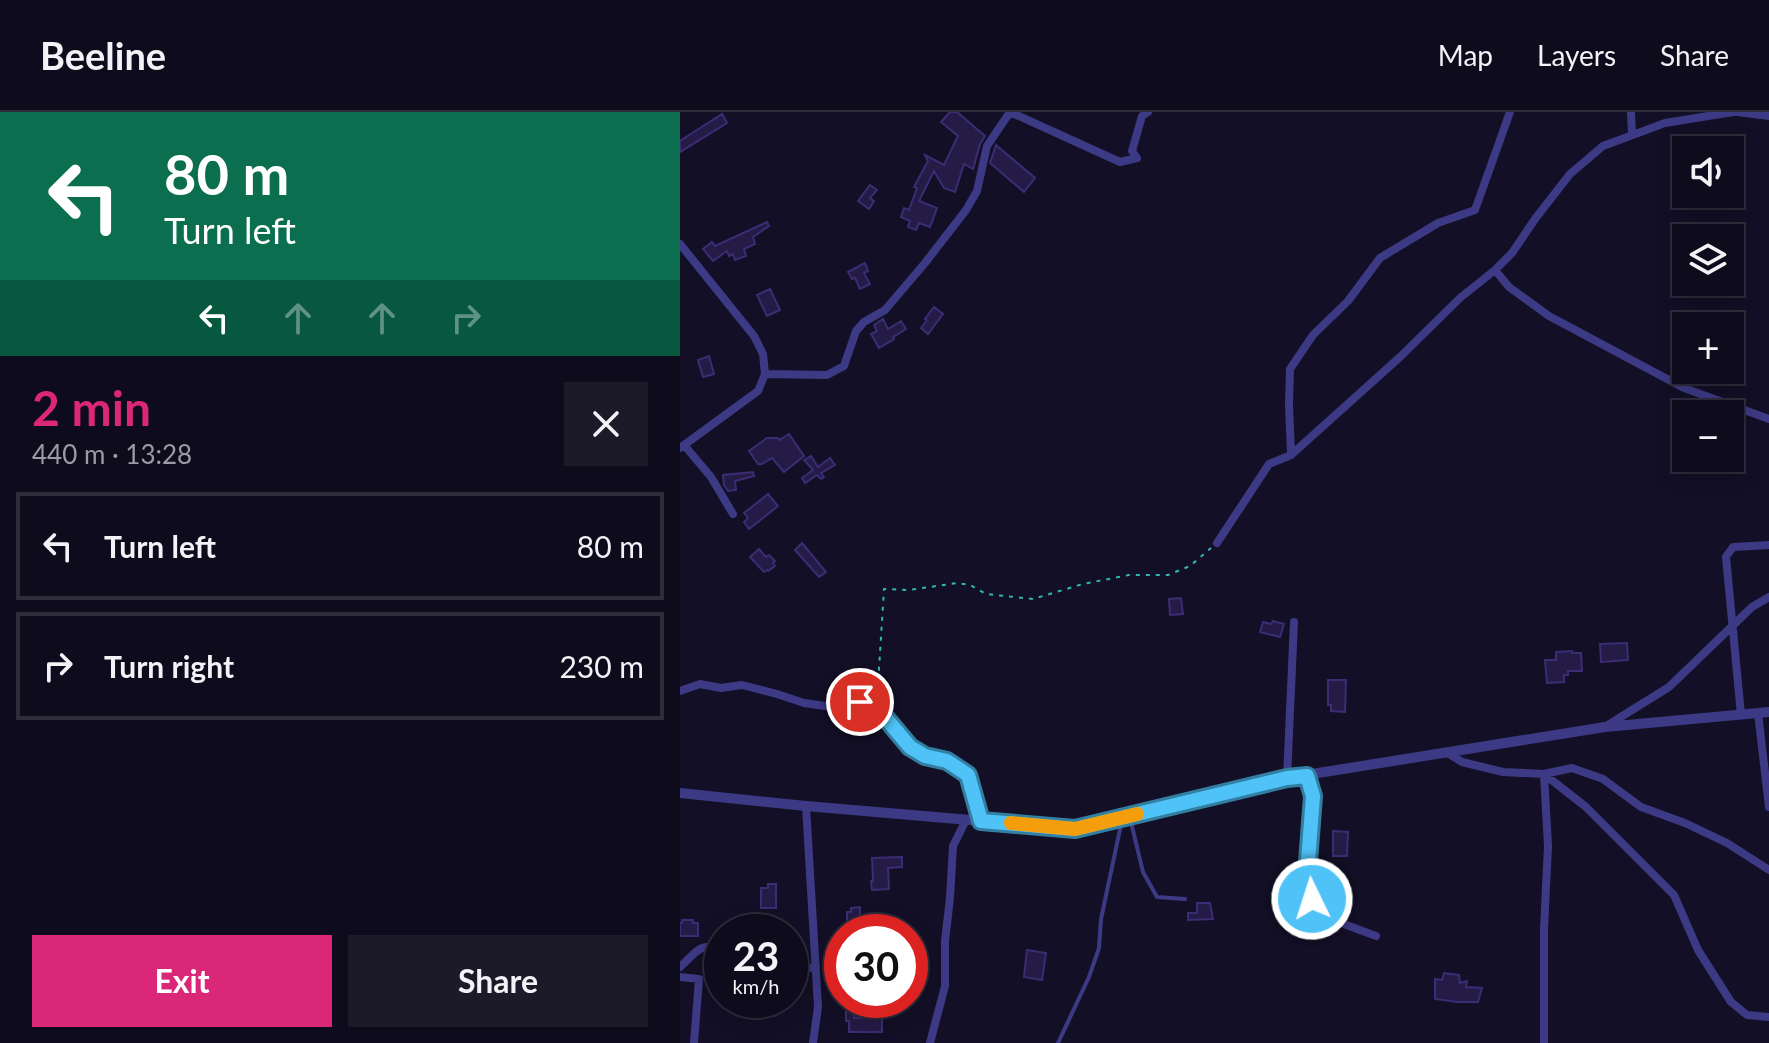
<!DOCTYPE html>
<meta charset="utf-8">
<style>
:root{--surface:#0e0b1c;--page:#1c1929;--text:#f1f3f6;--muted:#9b9ba3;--line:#2e2b3b;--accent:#db2777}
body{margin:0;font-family:Lato,sans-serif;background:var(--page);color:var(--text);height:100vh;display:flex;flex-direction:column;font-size:30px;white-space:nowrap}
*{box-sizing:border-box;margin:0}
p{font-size:26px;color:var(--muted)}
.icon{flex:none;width:44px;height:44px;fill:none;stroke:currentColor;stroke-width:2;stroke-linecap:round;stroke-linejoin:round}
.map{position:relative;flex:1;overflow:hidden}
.panel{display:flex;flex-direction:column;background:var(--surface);width:680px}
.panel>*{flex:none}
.hud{background:#0b6e4f;color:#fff;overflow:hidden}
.controls{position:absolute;left:992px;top:24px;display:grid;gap:16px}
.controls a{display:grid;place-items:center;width:72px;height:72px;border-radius:0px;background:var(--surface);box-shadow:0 4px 20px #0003,0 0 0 2px var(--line);font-size:40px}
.speed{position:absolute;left:24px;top:802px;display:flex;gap:16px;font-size:40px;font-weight:700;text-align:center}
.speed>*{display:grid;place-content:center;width:104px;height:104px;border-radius:50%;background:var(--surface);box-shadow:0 4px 20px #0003,0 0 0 2px var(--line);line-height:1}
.speed small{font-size:20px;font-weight:400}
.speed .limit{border:12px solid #d22;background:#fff;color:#111}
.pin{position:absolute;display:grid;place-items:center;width:68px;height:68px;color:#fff;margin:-34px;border:4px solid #fff;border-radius:50%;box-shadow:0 2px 8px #0007}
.me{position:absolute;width:88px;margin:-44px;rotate:356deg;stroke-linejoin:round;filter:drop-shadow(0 0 6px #0008)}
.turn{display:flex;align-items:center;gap:28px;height:168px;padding:0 32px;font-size:36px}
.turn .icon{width:104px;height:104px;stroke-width:2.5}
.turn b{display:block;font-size:56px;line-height:68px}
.lanes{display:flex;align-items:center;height:76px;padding:0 32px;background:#0003;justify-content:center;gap:40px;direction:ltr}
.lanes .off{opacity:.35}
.round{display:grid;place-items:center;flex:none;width:84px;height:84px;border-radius:0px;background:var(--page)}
.headline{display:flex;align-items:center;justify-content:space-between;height:136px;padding:0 32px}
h1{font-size:48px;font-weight:700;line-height:60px;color:var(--accent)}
.button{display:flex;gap:16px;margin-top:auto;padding:16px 32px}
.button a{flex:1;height:92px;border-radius:0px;background:var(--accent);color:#fff;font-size:32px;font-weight:700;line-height:92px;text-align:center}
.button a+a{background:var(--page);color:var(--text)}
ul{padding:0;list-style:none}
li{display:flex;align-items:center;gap:24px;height:108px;margin:0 16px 12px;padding:0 16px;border:4px solid var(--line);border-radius:0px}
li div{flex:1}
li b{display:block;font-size:30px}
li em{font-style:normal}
header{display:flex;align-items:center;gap:48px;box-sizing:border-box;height:112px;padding:0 40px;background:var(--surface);border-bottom:2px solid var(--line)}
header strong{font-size:38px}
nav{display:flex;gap:44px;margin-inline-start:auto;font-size:28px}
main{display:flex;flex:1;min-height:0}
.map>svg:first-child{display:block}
</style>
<header>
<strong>Beeline</strong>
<nav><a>Map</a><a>Layers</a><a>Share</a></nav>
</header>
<main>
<section class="panel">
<div class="hud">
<div class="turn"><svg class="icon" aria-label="left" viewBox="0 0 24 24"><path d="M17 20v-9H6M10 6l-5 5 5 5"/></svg><div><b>80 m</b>Turn left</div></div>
<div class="lanes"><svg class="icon" aria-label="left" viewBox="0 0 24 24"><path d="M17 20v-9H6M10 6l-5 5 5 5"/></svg><svg class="icon off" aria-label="ahead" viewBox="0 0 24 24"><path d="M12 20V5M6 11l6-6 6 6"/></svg><svg class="icon off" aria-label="ahead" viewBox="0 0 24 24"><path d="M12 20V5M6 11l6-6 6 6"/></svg><svg class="icon off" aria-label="right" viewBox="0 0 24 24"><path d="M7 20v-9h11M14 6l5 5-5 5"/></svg></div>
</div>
<div class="headline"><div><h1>2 min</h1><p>440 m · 13:28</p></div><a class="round"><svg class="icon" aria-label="close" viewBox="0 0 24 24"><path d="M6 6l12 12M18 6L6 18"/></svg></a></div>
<ul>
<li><svg class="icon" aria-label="left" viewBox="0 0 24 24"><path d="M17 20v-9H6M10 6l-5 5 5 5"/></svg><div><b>Turn left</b></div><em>80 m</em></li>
<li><svg class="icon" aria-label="right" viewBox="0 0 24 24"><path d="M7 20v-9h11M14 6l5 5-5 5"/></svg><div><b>Turn right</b></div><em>230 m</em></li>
</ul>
<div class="button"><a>Exit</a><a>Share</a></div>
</section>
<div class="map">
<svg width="1089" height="931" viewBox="0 0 1089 931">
<rect width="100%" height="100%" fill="#130f26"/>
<path fill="#241b47" stroke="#3b2d73" stroke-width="2" d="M270 0H277L305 24 300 32 293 57 284 52 275 80 264 76 254 59 239 89 257 96 250 115 239 111 236 118 228 115 230 109 221 105 224 96 229 98 237 76 234 75 248 49 245 43 264 53 278 24 261 10Z
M42 2 47 11 0 40V29Z
M316 33 355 66 344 80 310 51Z
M190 73 197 78 190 86 194 89 189 97 178 89Z
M87 110 89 114 73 125 75 132 64 137 66 144 55 148 53 142 49 144 47 139 33 149 23 137 32 130 35 134Z
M185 151 188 159 184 161 190 172 180 177 175 166 172 167 168 160Z
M90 177 100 198 87 204 77 183Z
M254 195 263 202 248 222 241 216 247 208 245 207Z
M203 207 208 217 221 209 226 217 213 225 214 227 199 236 191 222 197 219 194 213Z
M29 244 34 262 23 265 18 248Z
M109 322 124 344 104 360 92 346 82 352H78L69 339 87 326H98L99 328Z
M131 344 138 355 150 346 155 353 141 361 144 365 141 367 137 363 125 371 122 366 133 358 124 348Z
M73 360 74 364 55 369 56 378 48 379 44 373 43 363Z
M88 382 98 394 69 417 64 410 68 406 64 401Z
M122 431 146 460 139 465 115 438Z
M79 437 86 445 89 443 95 449 93 451 95 454 88 459 87 458 84 460 70 445Z
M501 486 503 502 490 503 489 487Z
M593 509 604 512 600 525 580 520 583 510 591 512Z
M947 531 948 548 921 550 920 532Z
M892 539V541H901L902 559H888V563H884V570L867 571 865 548H876V540Z
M648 568H666L665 600 651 599V593H648Z
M653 719 668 720 667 744H653Z
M222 745V755L208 756 209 777 192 778 191 769H193L192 746Z
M88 772H96V796H81V776H88Z
M517 791H530L533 807 508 808V801H517Z
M180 795V819L171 820V815H167V800H171V796Z
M2 808H13V811H18V824H0V811H2Z
M347 838 366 841 362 868 344 865Z
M764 861 779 863 780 871 787 869 786 875 802 876 798 890H777L755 887V867L762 868Z
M166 888H173L174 906H202V920H169V909H166Z"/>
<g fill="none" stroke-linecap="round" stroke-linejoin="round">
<path stroke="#2fb8b0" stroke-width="2" stroke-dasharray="4 6" stroke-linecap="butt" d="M186 583 198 573 204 477 229 478 277 471 290 473 306 482 353 487 403 472 449 463H488L510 454 531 436"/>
<path stroke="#3d3a85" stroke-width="4" d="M450 706 463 760 477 785 505 787
M378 931 409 865 419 836 421 807 442 708"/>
<path stroke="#3d3a85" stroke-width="8" d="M951 0 952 23
M1057 0 1089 4
M0 132 74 224 83 242 85 262 78 279 0 336
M815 158 829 175 869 204 1004 276 1089 307
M85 262 147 263 164 254 176 219 184 210 205 198 245 151 286 98 297 79 307 34 330 0 440 50 457 46 452 39 462 4 468 0
M4 333 31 365 53 402
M611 343 609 292 610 257 633 223 668 189 700 146 758 111 795 98 830 0
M537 431 589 352 611 343 720 245 780 186 815 158 832 141 855 107 890 62 923 34 985 11 1053 0
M0 579 20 572 41 576 62 573 97 582 124 591 145 594 180 590 191 602 204 604 230 635 245 644 267 649 288 663 301 709
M1078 601 1089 695
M1061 603 1046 445 1053 435 1089 433
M928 613 989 575 1072 495 1089 485
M766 640 782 650 823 660 864 662 906 695 994 783 1018 838 1051 890 1067 903 1089 905
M627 664 633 684 627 763 632 787 645 805 696 824
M607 666 614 510
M126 694 138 895 133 931
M0 855C17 840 17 832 42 835
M110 862 136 854
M0 865 19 867 14 931
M250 931 265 874V829L270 786 273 734 286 708
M864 931V817L868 734 864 662 892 656 923 667 961 695 1005 711 1047 731 1089 758"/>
<path stroke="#3d3a85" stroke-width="10" d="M0 681 126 694 395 717 607 666 925 615 1089 600"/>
</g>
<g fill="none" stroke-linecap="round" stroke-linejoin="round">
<defs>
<path id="route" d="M180 590 191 602 204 604 230 635 245 644 267 649 288 663 301 709 395 717 607 666 627 664 633 684 627 763 632 787"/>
</defs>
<use href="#route" stroke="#337fa1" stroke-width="20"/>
<use href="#route" stroke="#4fc3f7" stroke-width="14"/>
<path stroke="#f59e0b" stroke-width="14" d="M331 711 395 717 457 702"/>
</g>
</svg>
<div class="controls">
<a><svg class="icon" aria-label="sound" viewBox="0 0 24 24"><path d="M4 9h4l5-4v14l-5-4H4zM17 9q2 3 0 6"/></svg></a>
<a><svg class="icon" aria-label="layers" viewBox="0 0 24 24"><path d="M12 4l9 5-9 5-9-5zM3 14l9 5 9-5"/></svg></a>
<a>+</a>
<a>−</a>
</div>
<div class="speed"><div>23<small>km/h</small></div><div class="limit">30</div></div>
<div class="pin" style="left:180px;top:590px;background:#d93025"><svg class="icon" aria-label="arrive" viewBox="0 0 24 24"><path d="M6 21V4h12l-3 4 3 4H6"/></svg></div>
<svg class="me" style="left:632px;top:787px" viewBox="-20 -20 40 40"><circle r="17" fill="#4fc3f7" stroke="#fff" stroke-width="3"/><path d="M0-11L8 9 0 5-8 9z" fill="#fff"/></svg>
</div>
</main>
